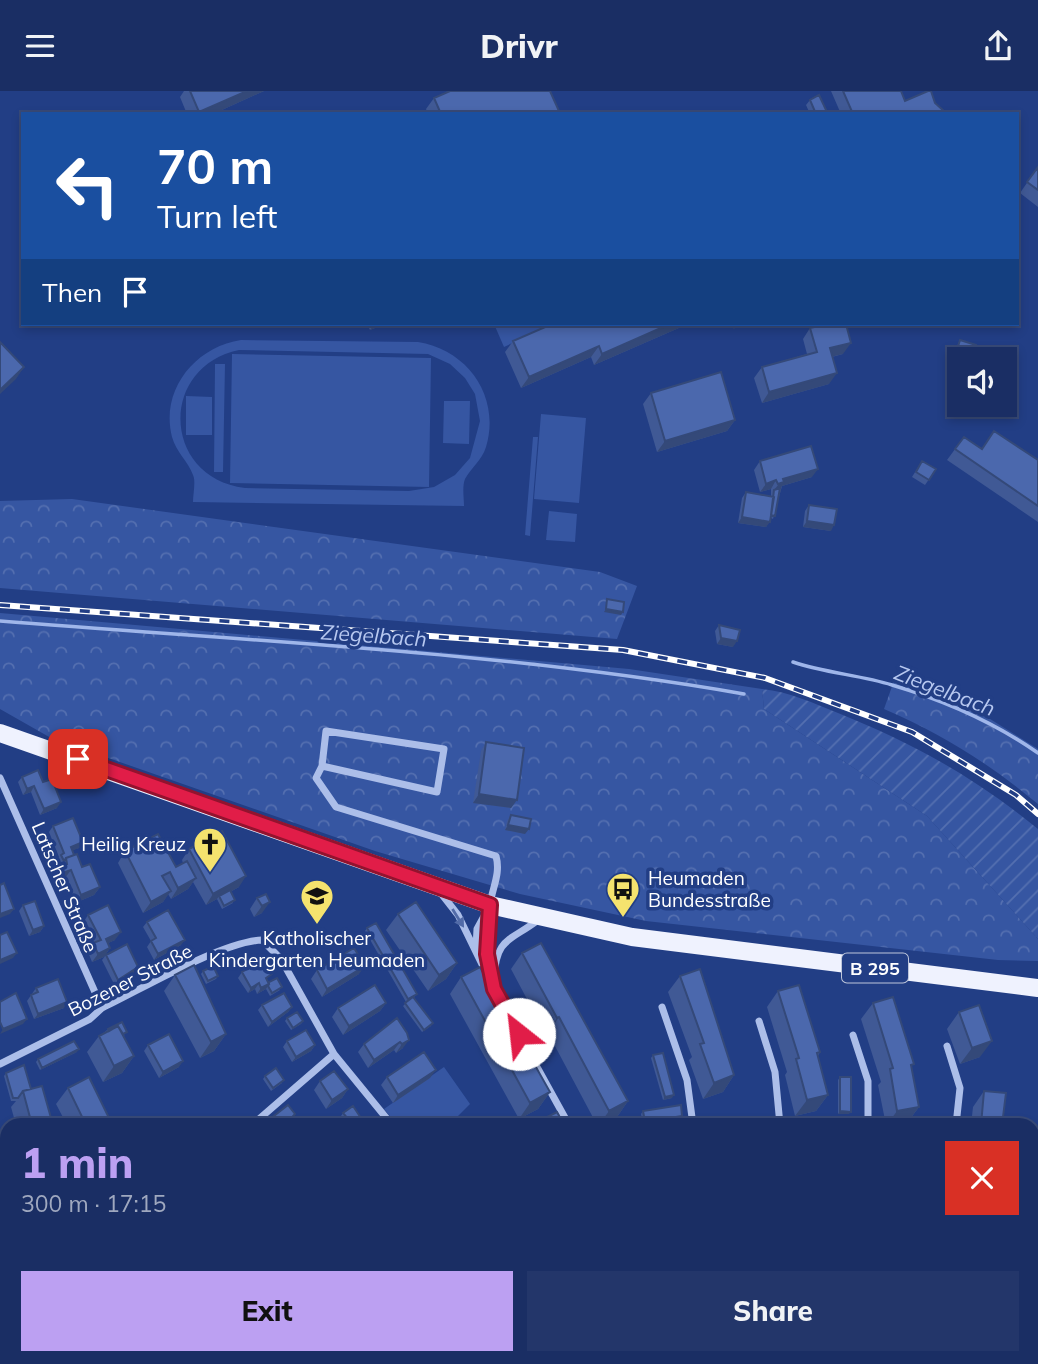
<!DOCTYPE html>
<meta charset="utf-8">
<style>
:root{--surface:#1a2e64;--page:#23366a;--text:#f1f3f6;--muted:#9fa8bf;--line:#384a78;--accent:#bca0f2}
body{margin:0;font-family:Mulish,sans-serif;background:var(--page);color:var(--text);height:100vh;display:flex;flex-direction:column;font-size:26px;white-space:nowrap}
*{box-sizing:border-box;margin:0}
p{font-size:23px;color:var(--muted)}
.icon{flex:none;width:38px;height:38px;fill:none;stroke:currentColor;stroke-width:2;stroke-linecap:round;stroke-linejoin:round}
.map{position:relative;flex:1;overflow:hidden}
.drawer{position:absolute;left:0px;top:1027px;width:1040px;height:247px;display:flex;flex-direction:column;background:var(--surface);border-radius:21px 21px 0 0;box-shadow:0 4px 10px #0003,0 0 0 2px var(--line)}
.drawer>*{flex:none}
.guide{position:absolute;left:21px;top:21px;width:998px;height:214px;border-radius:0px;box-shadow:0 4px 10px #0003,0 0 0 2px var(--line);background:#1a4fa0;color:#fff;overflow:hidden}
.controls{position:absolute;left:947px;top:256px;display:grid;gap:14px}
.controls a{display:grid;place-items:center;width:70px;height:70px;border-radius:0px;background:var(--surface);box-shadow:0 4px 10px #0003,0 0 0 2px var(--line);font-size:35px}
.pin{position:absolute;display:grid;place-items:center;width:60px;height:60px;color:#fff;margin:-30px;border-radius:14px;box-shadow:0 4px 10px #0006}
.me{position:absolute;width:77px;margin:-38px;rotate:331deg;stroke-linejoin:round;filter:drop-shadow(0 0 5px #0008)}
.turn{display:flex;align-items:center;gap:24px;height:147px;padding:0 21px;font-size:32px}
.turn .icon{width:91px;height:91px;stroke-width:2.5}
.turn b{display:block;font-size:49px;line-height:60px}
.then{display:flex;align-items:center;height:66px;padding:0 21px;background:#0003;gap:14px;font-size:26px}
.round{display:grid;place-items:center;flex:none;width:74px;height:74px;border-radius:0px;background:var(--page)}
.head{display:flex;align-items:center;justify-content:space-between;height:119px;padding:0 21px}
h1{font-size:42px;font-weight:800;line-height:52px;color:var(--accent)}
.primary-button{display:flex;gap:14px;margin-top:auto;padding:14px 21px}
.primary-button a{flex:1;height:80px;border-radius:0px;background:var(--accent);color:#111;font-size:28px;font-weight:800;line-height:80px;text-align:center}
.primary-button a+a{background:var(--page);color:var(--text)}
header{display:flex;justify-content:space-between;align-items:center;height:91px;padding:0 21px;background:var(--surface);font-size:32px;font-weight:800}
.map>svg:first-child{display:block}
</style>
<header><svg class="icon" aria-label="menu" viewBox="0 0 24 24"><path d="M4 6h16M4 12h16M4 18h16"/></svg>Drivr<svg class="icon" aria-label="share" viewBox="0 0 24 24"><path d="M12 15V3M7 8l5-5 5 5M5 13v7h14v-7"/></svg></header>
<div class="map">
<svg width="1038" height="1273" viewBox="0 0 1038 1273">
<defs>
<pattern id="forest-crowns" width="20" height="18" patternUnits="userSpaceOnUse" patternTransform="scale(1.75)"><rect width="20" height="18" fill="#3656a2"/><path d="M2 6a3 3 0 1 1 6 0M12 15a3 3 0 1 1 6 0" fill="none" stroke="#546fb0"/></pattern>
<pattern id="garden-furrows" width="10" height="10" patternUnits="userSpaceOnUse" patternTransform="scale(1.75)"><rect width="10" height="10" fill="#3656a2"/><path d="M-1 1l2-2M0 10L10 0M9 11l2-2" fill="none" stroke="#546fb0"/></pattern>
</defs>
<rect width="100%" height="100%" fill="#223e85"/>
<path fill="#3656a2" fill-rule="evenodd" d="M494 233H553L504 256Z
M241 249 418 251C468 259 501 306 486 356 482 369 471 377 465 388 462 395 464 408 464 415L193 411C193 403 196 390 193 384 188 370 176 361 172 346 160 299 195 256 241 249ZM239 259 428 263 450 273 465 287 475 303 480 330 470 367 455 384 434 396 409 400 245 397C162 387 158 276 239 259Z
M232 263 431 267 429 396 230 392Z
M215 273H225L223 381H214Z
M186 305 212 306V344H186Z
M444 310H470L469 353 443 352Z
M541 323 586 327 579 412 534 408Z
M533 346H538L530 445 525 444Z
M549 420 577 423 575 451 546 449Z
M444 976 470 1013 449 1034H397L384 1018Z"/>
<path fill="url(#forest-crowns)" d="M72 408 600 481 637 495 617 548 0 497V410Z
M0 522 629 578 762 598 764 618 927 725 1038 848V870L998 869 646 830 520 803 375 760 51 647 0 618Z
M895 587 947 601 1038 658V713C990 673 942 643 884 618Z"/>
<path fill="url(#garden-furrows)" d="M762 598C790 601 813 612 838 622 915 653 974 686 1038 738V848L927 725 764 618Z"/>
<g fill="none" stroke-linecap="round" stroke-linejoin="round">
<path stroke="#9fb6ea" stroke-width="3.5" d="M0 530C248 550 498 560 744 603
M793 571C825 582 860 584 892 594 943 609 995 632 1038 662"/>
<path stroke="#acbee9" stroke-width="7" d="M322 675 437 701 444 658 326 640 322 675 316 687 336 716 496 765C501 783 492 797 490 814 487 843 488 870 494 898
M0 687 102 917
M440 801 458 824 494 898 569 1034
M476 857 477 838 489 816
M494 887C496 846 511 850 538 829
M662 916 687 989 693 1034
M759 930 775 981 780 1034
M853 944 868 990V1034
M947 955 960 997 956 1034
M0 973 90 928 102 917C142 898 221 851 262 849L281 868 334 963 392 1034
M252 1034 334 963
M0 1061 7 1075
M1032 1099H1038
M0 1108 7 1104
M0 1177 7 1175
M0 1247 7 1244
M59 1267 60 1273
M701 1267 704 1273
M873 1267 874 1273
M1003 1267 1005 1273
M100 1273 104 1267
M230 1273 233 1267
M377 1273 379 1267
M526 1273 528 1267"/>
<path stroke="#eff2fe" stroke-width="18" d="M0 642 490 814 632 846 1038 897"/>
<defs>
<path id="rail" d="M0 514 623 559 765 587 912 641 1016 704 1038 723"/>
</defs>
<use href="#rail" stroke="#fff" stroke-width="6"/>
<use href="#rail" stroke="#223e85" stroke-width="3.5" stroke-dasharray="10" stroke-linecap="butt"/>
</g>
<path fill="#405995" d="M184 0H264L213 23H187L180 6Z
M831 0H901L905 10 935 12 944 23H841Z
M552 4 559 20 557 23H428L426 18 434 7Z
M810 9 825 23H810L806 14Z
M1038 76V116L1020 102Z
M367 233H385L370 239Z
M552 233H688L594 274 591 266 521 297 505 261 513 250Z
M810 237 843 263 832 266 829 293 762 312 754 287 762 276 807 263 803 248Z
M960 249 976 254 971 268H959V270L952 267 957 255Z
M651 302 735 329 727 340 657 361 643 313Z
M964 346 982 358 1038 369V431L947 369Z
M760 370 812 386 782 395 773 428 771 427 766 436 738 432 742 407 746 401 771 405V398L760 401 754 379Z
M922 370 936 378 925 394 912 386Z
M809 414 831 440 803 436 805 420Z
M719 534 733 556 717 553 715 540Z
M486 651 517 709 511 717 473 712 481 660Z
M22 686 43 691 57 717 40 724 31 701 23 704 18 691Z
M511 724 525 743 505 739 507 730Z
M53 735 83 751 79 757 72 759 82 776 100 796 94 804 75 812 65 787 56 791 54 784 60 776 57 769 59 766 49 741Z
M189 758 239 796 230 801 233 812 222 818 217 808 206 814 193 791 188 798 171 808 168 803 163 811 143 822 118 772 125 760 176 776 183 772 182 769Z
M266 803 262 822 254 826 250 818 257 807Z
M23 814 44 835 40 841 29 845 19 820Z
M398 823 457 872 446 888 428 900 386 839Z
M88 824 115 849 108 852 110 857 104 866 92 871 88 861 93 853 83 832Z
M147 831 181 854 154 869 147 856 151 850 143 836Z
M367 837 417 903 414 906 431 935 422 941 403 915 410 908 406 911 365 840Z
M522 862 628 1010 617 1026 602 1034H597L548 942 546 944 511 878Z
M106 864 134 882 115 895 102 869Z
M317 879 359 883 322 906 311 888Z
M203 880 218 885 216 888 206 893 201 883Z
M242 881 267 889 269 891 280 899 270 905 266 898 257 903 255 898 248 902 238 887Z
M175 884 226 943 214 960 200 967 164 900Z
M680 885 734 984 723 1001 703 1008 689 969 692 966 668 901Z
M461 886 530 970 550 1001 538 1018 519 1028 450 903Z
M36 897 64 917 34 928 27 910Z
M778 900 820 961 818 965 828 1004 816 1020 795 1025 785 984 787 981 767 916Z
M386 912 380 920 343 944 332 926 338 917Z
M873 912 911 978 919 1016 907 1032 897 1034H886L878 994 881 991 861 928Z
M262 914 292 916 288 921 268 936 258 919Z
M959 921 980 966 960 973 947 938Z
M287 927 303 930 301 933 291 939 285 930Z
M397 927 403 957 396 962 394 959 368 977 358 961 364 953Z
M108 938 125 944 123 945 134 965 122 982 103 991 87 961 99 945 106 940Z
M287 950 315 954 311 960 292 971 283 956Z
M148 954 179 976 159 987 144 960Z
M77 961 40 979 36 971 38 968Z
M653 964 672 1007 663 1009 651 967Z
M6 982 31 998 53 1034H16L11 1016 16 1010H11L4 985Z
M265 985 282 992 271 1000 263 988Z
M387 986 430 987 393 1012 381 994Z
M840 986 849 1023H838V989Z
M320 990 348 998 342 1007 326 1018 314 999Z
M68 997 106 1034H67L56 1013Z
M984 1000 1002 1034H971L973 1016Z
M643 1020 682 1025 681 1028 643 1034 641 1023Z
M343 1022 363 1030 358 1034H349L341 1025Z
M0 1126 7 1152 1 1155 0 1152Z
M7 1190V1208L2 1197Z
M7 1256V1267H29L30 1273H8L6 1259Z
M187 1267H216L212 1272 206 1273H189Z
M325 1267H361L358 1273H337Z
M399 1267H428L424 1273H399L397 1272Z
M480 1267H509L507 1273H478Z
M552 1267H581L580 1273H551Z
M630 1267H662L661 1273H629Z
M728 1267H771L774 1273H731Z
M804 1267H849L845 1273H806Z
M890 1267H923L918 1273H891Z
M956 1267H994L990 1273H957Z"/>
<path fill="#344979" d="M247 0H264L213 23H198L199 21Z
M375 233H385L370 239Z
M670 233H688L594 274 602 263Z
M737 233H746L733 238Z
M851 252 843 263 822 268 830 257Z
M599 255 591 266 521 297 529 286Z
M956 262 972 267 959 268V270L952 267Z
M24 276 16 288 0 303V299Z
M837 282 829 293 762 312 769 301Z
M735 329 727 340 657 361 665 350Z
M818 378 812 386 782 395 779 400 774 399 783 388Z
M776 389 771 398 760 401 766 393Z
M742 426 770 431 766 436 738 432Z
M807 430 834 434 831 440 803 436Z
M606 518 623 521 621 524 604 521Z
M721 547 737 550 733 556 717 553Z
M34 695 31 701 23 704 27 698Z
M479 703 517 709 511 717 473 712Z
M61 711 57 717 40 724 44 718Z
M508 734 529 738 525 743 505 739Z
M83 751 79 757 67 762 71 756Z
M71 779 65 787 56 791 62 782Z
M246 785 239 796 219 807V805L217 808 206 814 213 803Z
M196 787 188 798 171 808 178 797Z
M100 796 94 804 75 812 81 804Z
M171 800 163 811 143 822 151 811Z
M270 811 262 822 254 826 262 815Z
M14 818 10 823 0 827V823Z
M44 835 40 841 29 845 33 839Z
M121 841 115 849 100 856 106 848Z
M185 849 181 854 154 869 158 863Z
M110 857 104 866 92 871 98 863Z
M17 862 13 867 0 873V869Z
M457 872 446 888 428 900 439 884Z
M365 875 359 883 322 906 327 898Z
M138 876 134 882 115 895 118 889Z
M259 892 255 898 248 902 251 897Z
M269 893 266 898 257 903 261 897Z
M67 911 64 917 34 928 38 923Z
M386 912 380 920 343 944 349 935Z
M292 916 288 921 268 936 272 931Z
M559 926 548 942 546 944 557 927Z
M27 928 23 933 0 943 3 938Z
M226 943 214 960 200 967 211 951Z
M409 949 403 957 396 962 402 953Z
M992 950 980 966 960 973 972 957Z
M400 951 394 959 368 977 374 969Z
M315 954 311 960 292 971 296 966Z
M79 958 77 961 40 979 42 977Z
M134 965 122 982 103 991 114 975Z
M183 970 179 976 159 987 163 981Z
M436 979 430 987 393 1012 398 1004Z
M734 984 723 1001 703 1008 714 992Z
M348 998 342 1007 326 1018 332 1009Z
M550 1001 538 1018 519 1028 530 1012Z
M674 1004 672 1007 663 1009 665 1006Z
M828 1004 816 1020 795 1025 807 1009Z
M628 1010 617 1026 602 1034H599L609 1020Z
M919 1016 907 1032 897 1034H887L897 1020Z
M840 1020 851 1021 849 1023H838Z
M682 1025 681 1028 643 1034 645 1031Z
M1038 1178V1179L1032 1187V1180Z
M1038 1242V1247L1032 1248V1243Z
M211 1267H216L212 1272 206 1273H192L194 1271Z
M485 1267H488L505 1273H481Z
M822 1267H849L845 1273H816L820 1268Z
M917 1267H923L918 1273H902L905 1270Z
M984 1267H994L990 1273H969L971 1270Z"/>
<path fill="#4b68ad" stroke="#344979" stroke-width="2" d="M190 0H247L199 21Z
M450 0H550L559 20 552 23H441L434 7Z
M843 0H901L905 10 928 0H931L935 12 945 21 944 23H853Z
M819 4 827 21 822 23H816L810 9Z
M1038 76V99L1027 91Z
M552 233H670L602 263 599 255 529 286 513 250Z
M827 233H846L851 252 830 257 837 282 769 301 762 276 817 261 810 237Z
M960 249 976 254 972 267 956 262Z
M0 251 24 276 0 299Z
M721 281 735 329 665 350 651 302Z
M994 340 1038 369V415L955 358 964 346 982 358Z
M811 355 818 378 783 388 784 391 778 393 776 389 766 393 760 370Z
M922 370 936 378 929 389 916 381Z
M780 397 775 425 771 424 774 399Z
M746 401 774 406 770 431 742 426Z
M809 414 837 418 834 434 807 430Z
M607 508 624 511 623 521 606 518Z
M719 534 740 539 737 550 721 547Z
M486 651 524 657 517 709 479 703Z
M38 679 43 691 52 688 61 711 44 718 34 695 27 698 22 686Z
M511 724 531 728 529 738 508 734Z
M73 727 83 751 71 756 74 764 66 767 64 770 61 764 64 762 53 735Z
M222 740 246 785 213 803 189 758Z
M158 743 176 776 187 770 196 787 178 797 170 781 162 785 171 800 151 811 125 760Z
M77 763 82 776 90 773 100 796 81 804 71 779 62 782 59 776 67 773 66 767Z
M4 792 14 818 0 823V794Z
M230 799 235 809 224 815 219 805Z
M266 803 270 811 262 815 257 807Z
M35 810 44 835 33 839 23 814Z
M416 811 457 872 439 884 398 823Z
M108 814 121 841 106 848 110 857 98 863 93 852 101 849 88 824Z
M168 819 185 849 158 863 151 850 156 847 147 831Z
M376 832 417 903 408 908 367 837Z
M7 841 17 862 0 869V844Z
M541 852 628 1010 609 1020 559 926 557 927 522 862Z
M127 853 138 876 118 889 106 864Z
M354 857 365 875 327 898 317 879Z
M264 868 272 883 266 887 269 893 261 897 259 892 251 897 242 881Z
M194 874 226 943 211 951 175 884Z
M213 875 218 885 208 890 203 880Z
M480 876 530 970 532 969 550 1001 530 1012 461 886Z
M700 878 734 984 714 992 700 953 704 952 680 885Z
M277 887 282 896 272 902 268 895 269 893V891Z
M58 888 67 911 38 923 31 904 38 901 36 897Z
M375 894 386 912 349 935 338 917Z
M799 894 820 961 817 962 828 1004 807 1009 796 968 799 967 778 900Z
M16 902 27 928 3 938 0 931V911Z
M284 902 292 916 272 931 262 914Z
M413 906 433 932 424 939 405 912Z
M893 906 914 973 911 974 919 1016 897 1020 890 978 893 977 873 912Z
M979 914 992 950 972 957 959 921Z
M297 921 303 930 293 937 287 927Z
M397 927 407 942 409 949 402 953 400 951 374 969 364 953Z
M122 931 127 941 123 943 118 935 109 940 108 938Z
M118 935 134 965 114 975 99 945Z
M306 939 315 954 296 966 287 950Z
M169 943 183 970 163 981 148 954Z
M74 950 79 958 42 977 38 968Z
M424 961 436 979 398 1004 387 986Z
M663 962 674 1004 665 1006 653 964Z
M24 974 31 998 23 1000 18 1007H13L6 982Z
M276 977 284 989 273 997 265 985Z
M334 980 348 998 332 1009 320 990Z
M89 986 110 1029 98 1034H86L68 997Z
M840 986H851V1021L840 1020Z
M42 995 53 1034H32L23 1000Z
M984 1000 1006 1002 1002 1034H981Z
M288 1014 295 1023 288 1031 291 1034H267L265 1032Z
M681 1014 682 1025 645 1031 643 1020Z
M353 1015 363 1030 355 1034H353L343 1022Z
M557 1021 564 1034H539L537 1031Z
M470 1028 475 1034H463Z
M1032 1039H1038V1061L1036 1073H1032Z
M7 1122V1148L5 1149 0 1138V1126Z
M1032 1160 1038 1174V1178L1032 1180Z
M1038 1215V1242L1032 1243V1216Z
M1038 1250V1273H1028L1027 1267H1032V1251Z
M0 1255H4L7 1273H0Z
M12 1267H29L30 1273H12Z
M121 1267H131L144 1273H118Z
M192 1267H211L194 1271Z
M254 1267H275L273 1273H252Z
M342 1267H361L358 1273H340Z
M488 1267H509L507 1273Z
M560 1267H581L580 1273H558Z
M601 1267H615L614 1273H600Z
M639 1267H662L661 1273H639Z
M746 1267H771L774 1273H749Z
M904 1267H917L905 1270Z
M970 1267H984L971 1270Z"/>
<defs><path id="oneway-solid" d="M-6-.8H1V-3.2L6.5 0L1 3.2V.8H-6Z" transform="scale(1.75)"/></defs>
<use fill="#526ba8" href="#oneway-solid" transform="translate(458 827) rotate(58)"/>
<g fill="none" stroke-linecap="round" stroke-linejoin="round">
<defs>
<path id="route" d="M78 668 490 814 487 863 494 898 519 943"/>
</defs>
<use href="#route" stroke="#92132f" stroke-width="18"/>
<use href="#route" stroke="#e11d48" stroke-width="12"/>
</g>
<defs>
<symbol id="church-pin" viewBox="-11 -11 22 30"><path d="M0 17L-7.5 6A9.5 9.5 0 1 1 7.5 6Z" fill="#f5e36e" stroke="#223e85"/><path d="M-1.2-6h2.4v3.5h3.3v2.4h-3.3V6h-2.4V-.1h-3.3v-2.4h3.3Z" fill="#111"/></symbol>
<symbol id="bus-pin" viewBox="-11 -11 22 30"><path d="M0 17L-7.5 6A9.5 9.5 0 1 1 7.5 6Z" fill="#f5e36e" stroke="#223e85"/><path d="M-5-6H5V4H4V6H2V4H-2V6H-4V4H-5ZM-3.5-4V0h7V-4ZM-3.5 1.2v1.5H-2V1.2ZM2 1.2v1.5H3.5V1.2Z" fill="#111"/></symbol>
<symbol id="school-pin" viewBox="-11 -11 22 30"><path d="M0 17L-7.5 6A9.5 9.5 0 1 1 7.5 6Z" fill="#f5e36e" stroke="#223e85"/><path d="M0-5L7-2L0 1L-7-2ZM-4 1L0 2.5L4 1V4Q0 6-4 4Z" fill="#111"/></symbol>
</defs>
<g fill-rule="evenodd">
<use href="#church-pin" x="191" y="734" width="38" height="52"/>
<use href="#bus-pin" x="604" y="779" width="38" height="52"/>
<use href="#school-pin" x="298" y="786" width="38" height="52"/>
</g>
<g text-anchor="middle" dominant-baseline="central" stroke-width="7" stroke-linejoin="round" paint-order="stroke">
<rect fill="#223e85" stroke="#bdc5da" stroke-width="2" x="842" y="862.5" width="66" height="29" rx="5"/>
<g font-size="18" font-weight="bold" fill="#fff">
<text x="875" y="877">B 295</text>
</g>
<g font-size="19" fill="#fff" stroke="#223e85" text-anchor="end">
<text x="186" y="753">Heilig Kreuz</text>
<text x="648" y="787" text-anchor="start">Heumaden<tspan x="648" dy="22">Bundesstraße</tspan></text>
<text x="317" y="847" text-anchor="middle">Katholischer<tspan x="317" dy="22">Kindergarten Heumaden</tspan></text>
</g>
<g font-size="19" fill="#fff" stroke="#223e85">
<text transform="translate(65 796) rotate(67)">Latscher Straße</text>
<text transform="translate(130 889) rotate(-27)">Bozener Straße</text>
</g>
<g font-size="21" font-style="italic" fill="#b7c8f0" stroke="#223e85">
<text transform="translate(374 544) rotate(4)">Ziegelbach</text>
<text transform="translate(945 599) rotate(21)">Ziegelbach</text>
</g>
</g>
</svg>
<div class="controls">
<a><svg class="icon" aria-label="sound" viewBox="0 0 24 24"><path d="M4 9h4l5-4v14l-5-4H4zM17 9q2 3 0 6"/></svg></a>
</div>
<div class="pin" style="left:78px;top:668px;background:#d93025"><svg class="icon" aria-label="arrive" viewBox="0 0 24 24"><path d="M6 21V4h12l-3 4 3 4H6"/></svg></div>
<svg class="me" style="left:519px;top:943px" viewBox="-20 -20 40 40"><circle r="19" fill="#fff"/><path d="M0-13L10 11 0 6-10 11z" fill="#e11d48"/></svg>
<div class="guide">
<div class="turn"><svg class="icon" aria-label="left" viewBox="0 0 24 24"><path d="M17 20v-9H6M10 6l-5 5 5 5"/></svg><div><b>70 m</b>Turn left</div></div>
<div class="then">Then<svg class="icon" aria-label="arrive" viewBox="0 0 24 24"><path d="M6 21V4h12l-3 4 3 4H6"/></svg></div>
</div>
<section class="drawer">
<div class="head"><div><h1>1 min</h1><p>300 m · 17:15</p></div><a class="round" style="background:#d93025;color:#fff"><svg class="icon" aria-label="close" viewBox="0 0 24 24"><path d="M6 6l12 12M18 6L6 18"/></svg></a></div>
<div class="primary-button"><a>Exit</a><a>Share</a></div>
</section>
</div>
